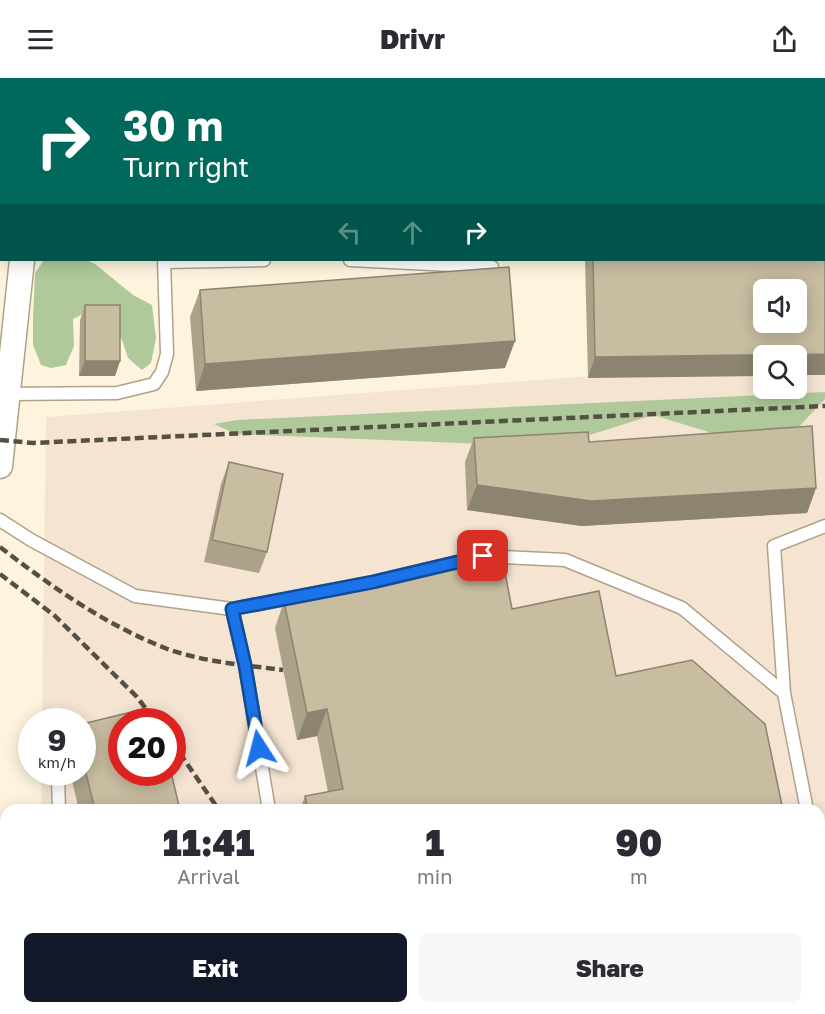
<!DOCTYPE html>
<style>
:root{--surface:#fff;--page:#f7f7f7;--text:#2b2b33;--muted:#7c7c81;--accent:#111827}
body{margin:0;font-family:"Golos Text",sans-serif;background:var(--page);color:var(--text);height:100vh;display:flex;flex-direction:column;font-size:22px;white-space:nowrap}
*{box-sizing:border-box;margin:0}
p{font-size:20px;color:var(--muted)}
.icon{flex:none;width:33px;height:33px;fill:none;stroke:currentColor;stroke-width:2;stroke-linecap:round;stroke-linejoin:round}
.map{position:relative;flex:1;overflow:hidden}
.details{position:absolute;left:0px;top:726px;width:825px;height:210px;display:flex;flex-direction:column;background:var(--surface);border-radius:18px 18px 0 0;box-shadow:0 3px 15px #0003}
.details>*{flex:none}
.guide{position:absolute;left:0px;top:0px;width:825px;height:183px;box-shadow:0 3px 15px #0003;background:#00695c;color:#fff;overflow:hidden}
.controls{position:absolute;left:753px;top:201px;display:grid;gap:12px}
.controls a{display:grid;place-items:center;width:54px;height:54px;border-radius:9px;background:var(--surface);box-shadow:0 3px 15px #0003;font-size:30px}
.speed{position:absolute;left:18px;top:630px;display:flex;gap:12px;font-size:30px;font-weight:700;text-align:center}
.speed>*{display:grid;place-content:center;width:78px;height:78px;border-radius:50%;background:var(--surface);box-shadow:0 3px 15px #0003;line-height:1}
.speed small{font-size:15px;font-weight:400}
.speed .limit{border:9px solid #d22;background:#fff;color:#111}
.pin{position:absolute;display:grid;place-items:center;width:51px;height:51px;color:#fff;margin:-26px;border-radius:12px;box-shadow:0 3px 9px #0006}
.me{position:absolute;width:66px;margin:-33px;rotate:351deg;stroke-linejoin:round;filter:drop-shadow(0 0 4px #0008)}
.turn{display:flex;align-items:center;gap:21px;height:126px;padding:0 24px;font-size:27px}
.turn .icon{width:78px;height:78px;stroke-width:2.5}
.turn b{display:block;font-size:42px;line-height:51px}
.lanes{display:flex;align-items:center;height:57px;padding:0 24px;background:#0003;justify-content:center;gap:30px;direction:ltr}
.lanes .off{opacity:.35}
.eta{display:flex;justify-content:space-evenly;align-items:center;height:102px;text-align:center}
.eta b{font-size:36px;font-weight:800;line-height:42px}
.primary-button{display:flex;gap:12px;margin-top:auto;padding:12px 24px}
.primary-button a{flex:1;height:69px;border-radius:9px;background:var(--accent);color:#fff;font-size:24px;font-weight:800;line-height:69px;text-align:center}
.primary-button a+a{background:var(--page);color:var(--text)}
header{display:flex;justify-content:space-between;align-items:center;height:78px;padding:0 24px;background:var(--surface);font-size:27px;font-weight:800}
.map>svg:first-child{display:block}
</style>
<header><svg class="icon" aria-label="menu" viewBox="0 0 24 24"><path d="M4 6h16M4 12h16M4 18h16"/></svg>Drivr<svg class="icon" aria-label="share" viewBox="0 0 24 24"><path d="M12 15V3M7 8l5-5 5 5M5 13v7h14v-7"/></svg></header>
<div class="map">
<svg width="825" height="936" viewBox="0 0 825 936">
<rect width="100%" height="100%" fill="#fef4de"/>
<path fill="#f5e4d2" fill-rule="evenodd" d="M825 281V936H233L231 930H819V732H41L42 695 82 694V644L42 643 46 339 763 285 764 310H796L797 283ZM122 644H172V694H122Z"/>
<path fill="#afc99a" d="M44 182H86L95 186 133 217 152 227 156 260 151 285 142 292 128 280 122 262 105 237 91 232 73 241 74 268 66 287 51 290 41 287 33 267V240L35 195Z
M825 314V321L794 354 745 365 653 337 558 367 532 368 236 356 214 346 237 342Z"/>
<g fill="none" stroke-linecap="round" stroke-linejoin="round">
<defs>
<path id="lane" d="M222 2V0
M350 182 492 189
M165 184 264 182
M8 316 117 315 154 306 162 294 167 276 164 182
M0 442 31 462 135 518 232 531 373 504 483 478 565 482 682 530 784 615
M232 531 245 587 269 732
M58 699 59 732
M807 732 784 615 774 468 825 448
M819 789 825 818
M0 834H6
M291 930 292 936"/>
<path id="street" d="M38 2V0
M0 388 22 182"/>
</defs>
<use href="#lane" stroke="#aea389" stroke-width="15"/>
<use href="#street" stroke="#aea389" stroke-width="27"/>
<use href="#lane" stroke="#fff" stroke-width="12"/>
<use href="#street" stroke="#fff" stroke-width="24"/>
<path stroke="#555044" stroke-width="4.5" stroke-dasharray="9 4.5" stroke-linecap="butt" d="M0 362 33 365 825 328
M0 469C52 509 104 546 165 570 202 584 245 587 283 592
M0 496 55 538 137 619 156 644
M172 664 219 732"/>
</g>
<path fill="#aca28a" d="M398 0H435L434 2H398Z
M585 182H824L588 300Z
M200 212 505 290 196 313 190 239Z
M85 227 120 283 115 298H79L80 242Z
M474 360 589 364 816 410 807 435 582 448 467 432 465 384Z
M229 384 267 474 259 495 204 484 221 406Z
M284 523 512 531 616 598 783 732H300L305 718 328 714 317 658 297 662 275 550Z
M122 644 180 732H79L70 694H82V646Z
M231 930H275L276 936H232Z
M333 930H764L765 935 825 936H334Z"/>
<path fill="#8c8471" d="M824 66H825V87H824Z
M515 263 505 290 196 313 205 286Z
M825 276V297H796V278H764V298L588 300 595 279Z
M85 283H120L115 298H79Z
M477 407 816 410 807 435 582 448 467 432Z
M327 631 317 658 297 662 307 635Z"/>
<path fill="#c8bca1" stroke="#8c8471" stroke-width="1.5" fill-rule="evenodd" d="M104 0H218V2H104Z
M341 0H375V2H341Z
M481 0H825V66H824V2H481Z
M824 138H825V276L595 279 593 182H824ZM764 212H796V244H764Z
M509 189 515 263 205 286 200 212Z
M85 227H120V283H85Z
M812 348 816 410 591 423 477 407 474 360 588 354 589 364Z
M229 384 283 396 267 474 212 462Z
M502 479 512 531 599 513 616 598 692 582 765 646 783 732H308L305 718 343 711 327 631 307 635 284 523Z
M144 631 147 644H122V694H171L180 732H95L82 679V646Z
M825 860V936H349L348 930H764L765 935 792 930H819V862Z
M243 930H275L276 936H245Z"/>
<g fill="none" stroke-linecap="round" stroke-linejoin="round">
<defs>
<path id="route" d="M259 670 245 587 232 531 373 504 483 478"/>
</defs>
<use href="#route" stroke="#114b97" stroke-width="15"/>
<use href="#route" stroke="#1a73e8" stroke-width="10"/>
</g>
</svg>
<div class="controls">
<a><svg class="icon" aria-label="sound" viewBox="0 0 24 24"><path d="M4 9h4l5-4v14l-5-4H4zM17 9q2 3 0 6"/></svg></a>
<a><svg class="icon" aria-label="search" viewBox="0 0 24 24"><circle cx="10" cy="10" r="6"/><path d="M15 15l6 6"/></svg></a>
</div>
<div class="speed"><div>9<small>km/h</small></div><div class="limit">20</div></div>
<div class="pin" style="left:483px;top:478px;background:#d93025"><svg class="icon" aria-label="arrive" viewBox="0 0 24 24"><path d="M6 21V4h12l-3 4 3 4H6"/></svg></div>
<svg class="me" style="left:259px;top:670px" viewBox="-20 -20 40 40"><path d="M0-17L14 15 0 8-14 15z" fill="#1a73e8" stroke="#fff" stroke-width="4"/></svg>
<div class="guide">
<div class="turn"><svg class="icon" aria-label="right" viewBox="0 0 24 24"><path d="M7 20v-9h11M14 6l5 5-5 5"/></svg><div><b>30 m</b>Turn right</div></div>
<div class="lanes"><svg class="icon off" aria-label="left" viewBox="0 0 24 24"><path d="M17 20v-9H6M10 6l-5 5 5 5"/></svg><svg class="icon off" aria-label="ahead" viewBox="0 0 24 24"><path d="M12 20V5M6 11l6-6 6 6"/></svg><svg class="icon" aria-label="right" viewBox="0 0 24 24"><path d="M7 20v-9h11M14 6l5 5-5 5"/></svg></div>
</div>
<section class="details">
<div class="eta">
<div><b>11:41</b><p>Arrival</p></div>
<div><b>1</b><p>min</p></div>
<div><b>90</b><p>m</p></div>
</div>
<div class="primary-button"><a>Exit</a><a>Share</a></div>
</section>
</div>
